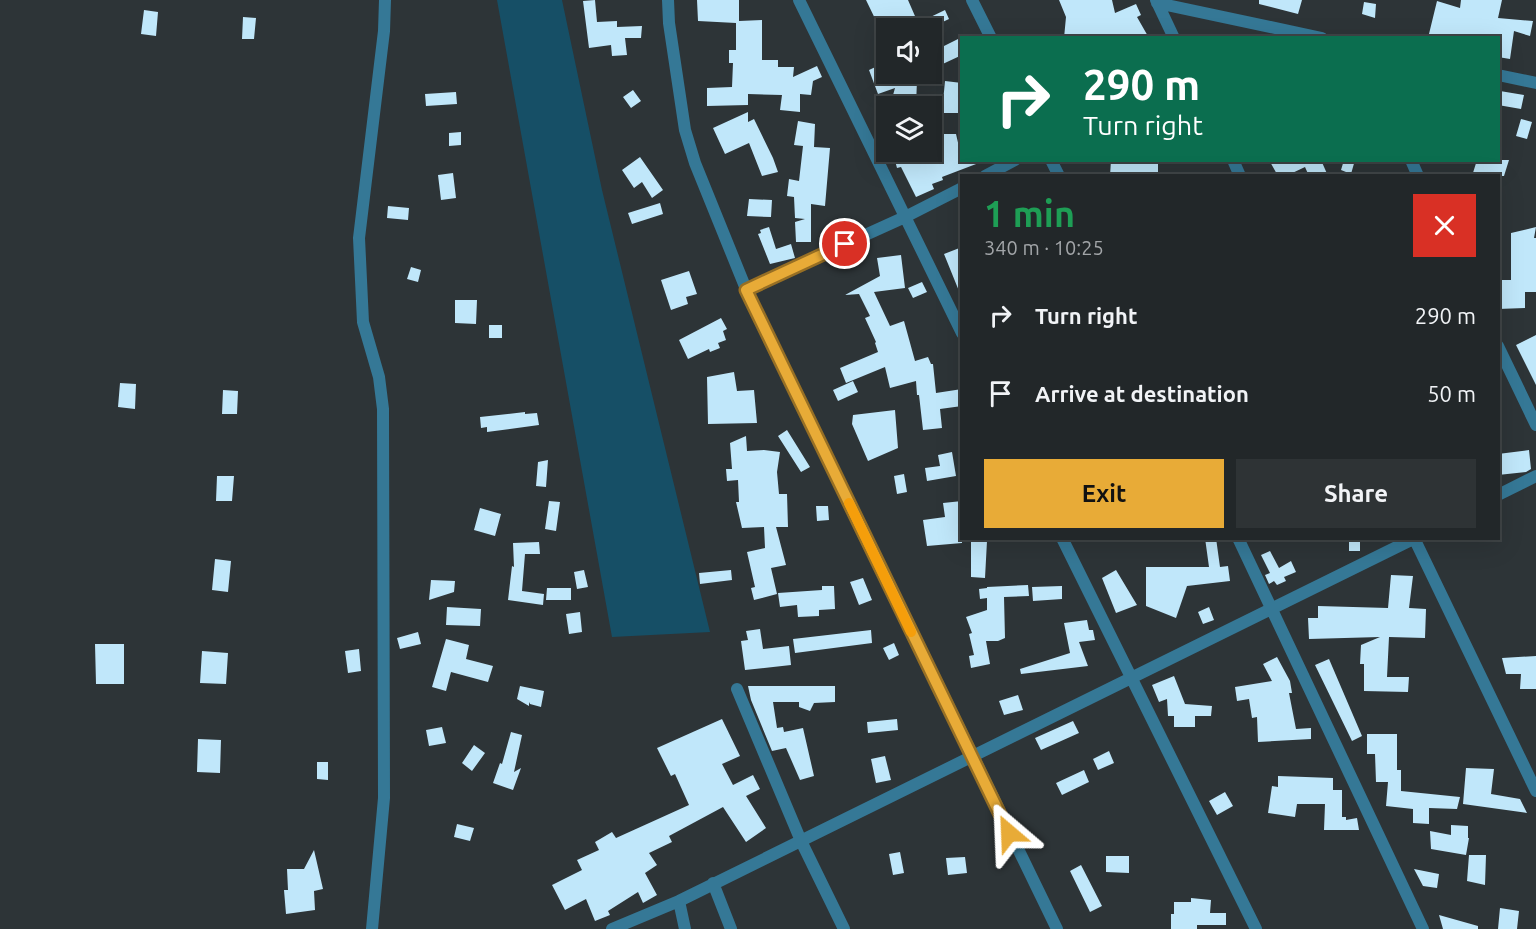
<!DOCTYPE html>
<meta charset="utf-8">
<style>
:root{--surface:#222729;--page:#2e3335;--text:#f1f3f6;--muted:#a2a5a8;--line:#3f4446;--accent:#e8ab37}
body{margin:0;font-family:Ubuntu,sans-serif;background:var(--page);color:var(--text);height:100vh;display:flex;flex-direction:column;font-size:22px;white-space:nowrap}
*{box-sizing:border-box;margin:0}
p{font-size:20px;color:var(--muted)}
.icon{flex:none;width:33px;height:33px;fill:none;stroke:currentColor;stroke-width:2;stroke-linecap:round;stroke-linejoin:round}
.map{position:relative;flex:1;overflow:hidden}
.drawer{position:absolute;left:960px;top:174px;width:540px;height:366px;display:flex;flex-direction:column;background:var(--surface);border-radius:0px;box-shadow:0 6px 24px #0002,0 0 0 2px var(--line)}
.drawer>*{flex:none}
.top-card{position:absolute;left:960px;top:36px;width:540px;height:126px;border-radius:0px;box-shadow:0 6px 24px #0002,0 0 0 2px var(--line);background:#0b6e4f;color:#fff;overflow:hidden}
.fabs{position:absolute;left:876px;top:18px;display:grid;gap:12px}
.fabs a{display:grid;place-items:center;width:66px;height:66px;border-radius:0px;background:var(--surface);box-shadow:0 6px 24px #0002,0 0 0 2px var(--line);font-size:30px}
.pin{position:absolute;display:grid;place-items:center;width:51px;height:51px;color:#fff;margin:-26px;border:3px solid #fff;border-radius:50%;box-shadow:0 2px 6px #0007}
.me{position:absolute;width:66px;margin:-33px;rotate:334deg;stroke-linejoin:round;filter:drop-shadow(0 0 4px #0008)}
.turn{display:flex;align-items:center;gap:21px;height:126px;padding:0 24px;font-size:27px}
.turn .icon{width:78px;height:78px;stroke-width:2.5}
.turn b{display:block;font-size:42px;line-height:51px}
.round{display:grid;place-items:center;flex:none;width:63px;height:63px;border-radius:0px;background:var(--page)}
.overview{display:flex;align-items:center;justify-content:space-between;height:102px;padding:0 24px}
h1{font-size:36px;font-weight:600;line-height:45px;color:#1e9e55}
.button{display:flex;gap:12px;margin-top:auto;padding:12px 24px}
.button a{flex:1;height:69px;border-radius:0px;background:var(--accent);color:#111;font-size:24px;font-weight:600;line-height:69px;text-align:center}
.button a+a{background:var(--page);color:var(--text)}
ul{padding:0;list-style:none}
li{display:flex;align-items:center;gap:18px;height:78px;padding:0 24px}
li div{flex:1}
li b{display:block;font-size:22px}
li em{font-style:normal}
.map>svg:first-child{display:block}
</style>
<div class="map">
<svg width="1536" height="929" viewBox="0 0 1536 929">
<rect width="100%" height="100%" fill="#2d3437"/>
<path fill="#164f66" d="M497 0H562L602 190 710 632 612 637Z"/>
<path fill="#c0e7fa" d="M595 0 597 22 617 21V27L642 26 641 38H625L627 55 612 56 611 45 589 48 583 1Z
M697 0H739V21L762 20V60H778V67H794L793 77 817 66 822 77 813 81 811 95 800 94V112L780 110 782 95 748 94V105L707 106V88L732 87 733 63H729V50H736V23L698 21Z
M866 0H908L918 23 945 10 949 19 930 28H886L881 31Z
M1059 0H1112L1115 13 1136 4 1141 15 1137 17 1149 38H1064L1066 17Z
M1259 0H1302L1298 14 1259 4Z
M1461 0H1502L1498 18 1533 21 1530 36 1514 31 1510 59 1498 57V38H1428L1437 1 1460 8Z
M1364 2 1376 4 1375 18 1362 14Z
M144 10 158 12 156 36 141 34Z
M243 17 256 18 254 39H242Z
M962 37V55L932 69V52Z
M884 63 886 74 889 75 923 74 911 79 917 80 916 106H890L895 88 878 94 869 70Z
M945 81 962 83V113H932V102H943Z
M633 90 641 101 631 108 623 97Z
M1500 91 1524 95 1521 109 1498 105Z
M456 92 457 104 426 106 425 94Z
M748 112V122L754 119 773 158 778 172 762 176 749 143 725 154 713 128Z
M1521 119 1532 122 1527 139 1516 136Z
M798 121 815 124 814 147 830 148 825 206 811 204V242H796L795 222 805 219 795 218 794 197 787 196 789 179 799 181 803 146 794 145Z
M461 132V145L449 146V133Z
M932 134H956L962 160 984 161 942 177 943 180 932 184 934 189 916 197 901 167 897 168 894 157 909 152H932Z
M640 157 663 190 652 198 642 182 634 188 622 170Z
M1111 160H1158V176H1110Z
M1269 160H1321L1328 176H1309L1305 167 1286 176H1278Z
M1344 160H1355L1351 174 1341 170Z
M1477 160H1509L1504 176H1472Z
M453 173 456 198 441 200 438 175Z
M749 199 772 200 771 217 747 216Z
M660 203 663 214 632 224 628 213Z
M388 206 409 208 408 220 387 218Z
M769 227 776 249 791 244 795 258 770 264 758 234 761 233 760 230Z
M1536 227 1534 238H1536V292H1525V308L1498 309V280H1511V233Z
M962 247V296H961L944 254Z
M901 255 905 288 874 292 890 326 904 321 915 361 928 357 931 364H933L936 393 962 389V406L940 409 942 428 923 430 919 395H917L916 381 890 388 885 367 846 383 840 368 878 352 875 343 876 342 865 318 870 316 859 294 845 295 880 276 877 258Z
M411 267 421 270 418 282 407 279Z
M689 271 697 294 686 297 688 304 671 310 661 280Z
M922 282 927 292 913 298 908 288Z
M455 300H477L476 324 455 323Z
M721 318 727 329 723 331 726 340 718 343 720 348 710 352 709 349 688 359 679 340Z
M489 325H502V338H489Z
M1536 335V385L1516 345Z
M734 372 737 391 754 390 757 423 708 424 707 377Z
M853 381 858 392 838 401 833 390Z
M120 383 136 384 135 409 118 407Z
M223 390 238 391 237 414H222Z
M895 410 898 448 868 461 852 424 853 415Z
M525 412V414L537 413 539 425 487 432V427L481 428 480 417Z
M787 430 810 467 801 472 778 436Z
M746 436 747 451 764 450 780 452 777 472 779 494H787L788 527H776L786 565 771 568 777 594 754 600 751 588 755 587 747 552 765 548 764 527 742 528 736 502H739L738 480 727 481 726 469H732L730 443Z
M1529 450 1531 469 1526 472 1498 475V454Z
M952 452 956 476 927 481 925 468 940 466 938 455Z
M548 460 546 487 536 486 538 462Z
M904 474 907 492 897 494 894 476Z
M217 476H234L232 501H216Z
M549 501 560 502 556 531 545 529Z
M962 501V543L927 546 923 520 945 517 943 503Z
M816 506H828L829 520 817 521Z
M480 508 501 514 495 536 474 530Z
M1205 538H1216L1220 567 1228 566 1230 581 1187 586 1176 618 1146 606V567H1209Z
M1349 538H1360V551H1349Z
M971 541H987L985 578 971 577Z
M539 542 540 554H525L522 591 544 594 543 605 508 600 512 566 514 567 513 543Z
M1270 551 1279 568 1291 561 1296 572 1284 577 1286 581 1277 585 1274 581 1269 584 1265 575 1270 573 1261 555Z
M215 559 231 561 228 592 212 590Z
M584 570 588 587 577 589 574 572Z
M731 570 732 580 700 584 699 573Z
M1116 570 1137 605 1116 613 1102 578Z
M1391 575 1413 576 1409 608 1426 609 1425 638 1389 637 1387 677H1409L1408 692 1364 691V664H1360L1361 645 1380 637 1309 639 1308 618H1318V606L1388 608Z
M863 578 872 600 859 605 850 582Z
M431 580 455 581 454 592 429 600Z
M1028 585 1029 596 1004 597 1005 638 998 641H986L990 664 971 668 969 656 974 655 969 634 972 633 966 617 987 610V598L980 599 979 589 987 588V587Z
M822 586H834L835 609 819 610V616L798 617 797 605 780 607 778 593 822 590Z
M1062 586V599L1033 601 1032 587Z
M547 588H571V600H546Z
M447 607 481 609 480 626 446 625Z
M1209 607 1214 620 1203 624 1198 612Z
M580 612 582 632 569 634 566 614Z
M1087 620 1089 630H1093L1095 640 1079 642 1088 666 1021 674 1020 669 1070 653 1064 623Z
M760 629 763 649 789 646 791 665 745 670 741 641 748 640 746 631Z
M871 630 872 643 795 653 793 639Z
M418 632 421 644 400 649 397 638Z
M446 639 469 645 466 659 493 666 488 682 451 672 446 691 432 687Z
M894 643 899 655 889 660 883 648Z
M95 644H124V684H96Z
M359 649 361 671 348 673 345 651Z
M202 651 228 653 226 684 200 683Z
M1536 656V689H1520L1521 674H1506L1502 658Z
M1277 657 1290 681 1292 693H1289L1296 729 1311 728V739L1258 742 1257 717 1252 718 1249 699 1237 701 1235 687 1272 681 1263 664Z
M1329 659 1362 736 1352 741 1315 665Z
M1174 676 1185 704 1212 706 1211 716H1195V727H1174V716H1168L1167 699 1159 702 1152 685Z
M520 686 544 691 541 707 530 704 529 702V706L517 699Z
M748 686H835V702L814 703 810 711 799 707V702H773L777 728 783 727 784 732 803 728 814 776 800 780 786 748 772 751 751 700Z
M1018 695 1023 710 1004 715 999 701Z
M722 719 740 756 722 764 733 785 753 775 760 789 746 796 766 828 746 842 723 807 669 836 672 842 649 853 657 865 645 873 657 895 643 903 638 892 608 911 610 915 595 921 586 899 565 910 552 885 582 870 577 860 599 850 595 842 612 832 616 838 689 805 675 774 671 776 657 748Z
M897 719 898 730 868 733 867 722Z
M1073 721 1079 733 1041 750 1035 738Z
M442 727 446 743 429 746 426 730Z
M511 732 522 735 514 772 521 768 513 790 493 783 500 763 502 764Z
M1367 734H1397V770H1401V791L1460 797 1457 809 1429 808V824L1413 823V809L1386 806 1388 782H1376L1375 754H1367Z
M198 739 221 740 220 773 197 772Z
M474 745 485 753 472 771 462 763Z
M1109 751 1114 763 1098 770 1093 759Z
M885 756 891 780 876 783 871 759Z
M317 762H328V780L317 779Z
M1466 768 1494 769 1491 794 1520 799 1527 813 1463 804Z
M1084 770 1089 782 1062 795 1056 783Z
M1278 776 1333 778V790H1342V817H1346V820L1357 818 1359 830H1324L1325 804H1297L1295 817 1268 813 1272 786 1278 787Z
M1225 792 1233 806 1217 815 1209 801Z
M457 824 474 828 470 841 454 837Z
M1451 825 1468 826V838H1469L1466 855 1431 849 1430 831 1451 835Z
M314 850 323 889 314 891 315 910 286 914 284 890H288L287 869H304Z
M900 852 904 873 893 875 889 854Z
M1469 855H1486L1485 885 1467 881Z
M1106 856H1129V873L1106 872Z
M965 857 967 873 948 875 946 858Z
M1081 865 1102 906 1090 912 1070 871Z
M1414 869 1439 874 1437 888 1423 886Z
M1191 898 1211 900 1210 913H1226V925H1197V929H1171V914H1174V902H1191Z
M1500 908 1519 911 1517 929H1498Z
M1439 915 1478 926V929H1443Z"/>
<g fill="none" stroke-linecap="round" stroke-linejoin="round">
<path stroke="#357896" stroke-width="12" d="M799 0 962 333
M972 0 991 38
M1156 0 1174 38
M1157 3 1322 38
M1498 75 1536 83
M1051 160 1059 176
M1233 160 1240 176
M1411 160 1418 176
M985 176 1015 160
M746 289 905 217 962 188
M1498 346 1536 425
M1498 495 1536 476
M1062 538 1256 929
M1238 538 1423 929
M1414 538 1536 791
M737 689 801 841 844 929
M713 883 731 929
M679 901 685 929
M372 929 384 798 383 409 379 377 363 322 359 238 384 31 385 0
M612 929 679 901 1415 538"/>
<path stroke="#357896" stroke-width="12" d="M668 0 669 23 685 130 695 163 746 289 1057 929"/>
</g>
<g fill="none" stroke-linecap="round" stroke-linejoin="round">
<defs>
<path id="route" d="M845 244 746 290 1009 833"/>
</defs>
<use href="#route" stroke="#976f24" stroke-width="15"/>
<use href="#route" stroke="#e8ab37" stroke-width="10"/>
<path stroke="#f59e0b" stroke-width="10" d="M849 503 911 632"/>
</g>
</svg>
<div class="fabs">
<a><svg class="icon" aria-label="sound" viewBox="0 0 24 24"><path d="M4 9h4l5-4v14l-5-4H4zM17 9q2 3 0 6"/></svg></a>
<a><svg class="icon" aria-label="layers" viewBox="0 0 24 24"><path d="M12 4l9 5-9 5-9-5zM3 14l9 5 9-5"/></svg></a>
</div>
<div class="pin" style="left:845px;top:244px;background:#d93025"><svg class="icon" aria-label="arrive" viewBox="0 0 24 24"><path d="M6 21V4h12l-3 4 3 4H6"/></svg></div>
<svg class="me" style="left:1009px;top:833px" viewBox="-20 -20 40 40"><path d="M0-17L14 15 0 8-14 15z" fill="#e8ab37" stroke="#fff" stroke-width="4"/></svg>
<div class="top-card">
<div class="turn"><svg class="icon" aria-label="right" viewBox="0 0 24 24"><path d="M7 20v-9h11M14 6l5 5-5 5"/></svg><div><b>290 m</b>Turn right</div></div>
</div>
<section class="drawer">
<div class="overview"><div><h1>1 min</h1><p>340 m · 10:25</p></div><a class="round" style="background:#d93025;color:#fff"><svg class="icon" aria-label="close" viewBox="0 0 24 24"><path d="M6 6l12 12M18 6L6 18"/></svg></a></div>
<ul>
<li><svg class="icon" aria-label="right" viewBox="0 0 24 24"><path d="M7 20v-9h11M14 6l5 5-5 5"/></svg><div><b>Turn right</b></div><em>290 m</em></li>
<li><svg class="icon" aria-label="arrive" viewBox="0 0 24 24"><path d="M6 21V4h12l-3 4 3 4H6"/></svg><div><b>Arrive at destination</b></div><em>50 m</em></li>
</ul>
<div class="button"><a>Exit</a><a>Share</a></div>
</section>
</div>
